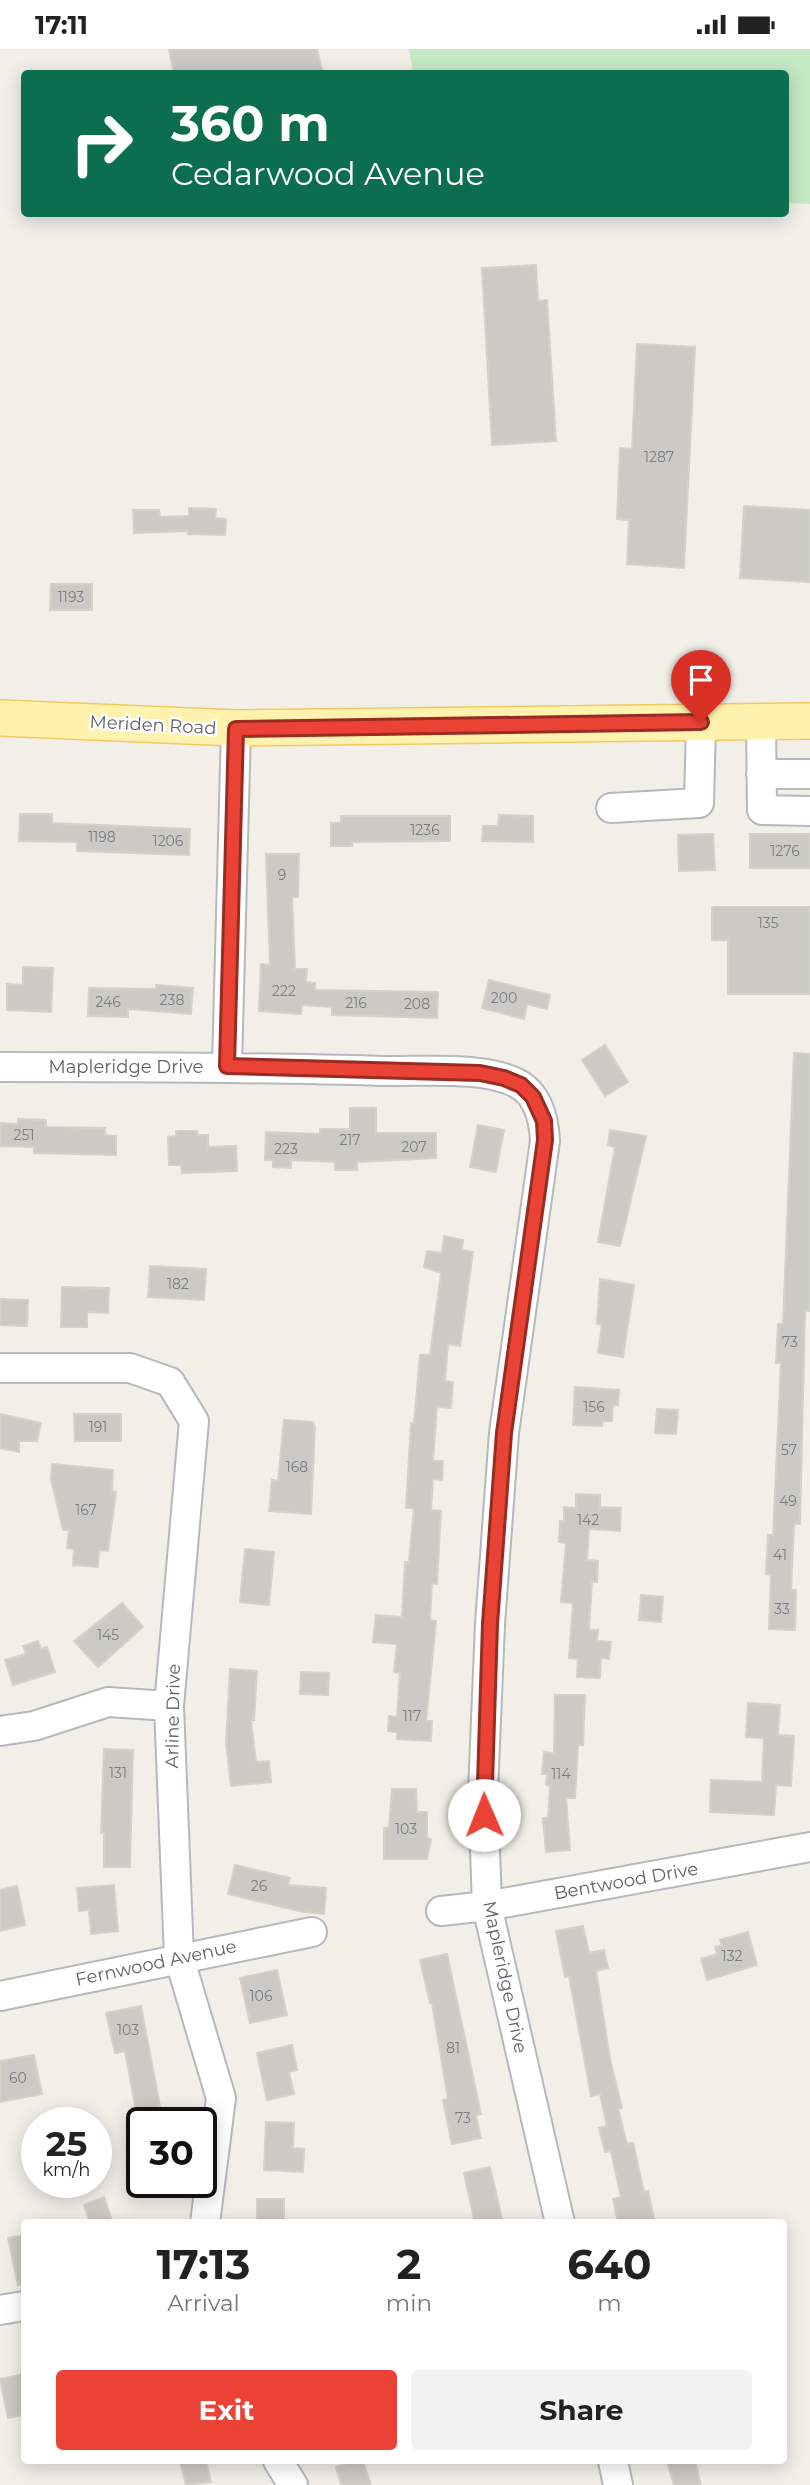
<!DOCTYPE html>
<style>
:root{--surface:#fff;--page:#f2f2f2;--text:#222;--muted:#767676;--accent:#ea4335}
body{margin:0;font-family:Montserrat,sans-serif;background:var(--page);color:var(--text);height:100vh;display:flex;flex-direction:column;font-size:26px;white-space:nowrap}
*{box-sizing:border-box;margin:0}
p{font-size:23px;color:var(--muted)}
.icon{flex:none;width:38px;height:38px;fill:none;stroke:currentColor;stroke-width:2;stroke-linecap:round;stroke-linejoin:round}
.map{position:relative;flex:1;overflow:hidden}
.panel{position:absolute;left:21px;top:2170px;width:766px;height:245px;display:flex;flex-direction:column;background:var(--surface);border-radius:7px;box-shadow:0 4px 18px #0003}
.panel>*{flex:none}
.top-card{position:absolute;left:21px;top:21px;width:768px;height:147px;border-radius:7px;box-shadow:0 4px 18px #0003;background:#0b6e4f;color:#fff;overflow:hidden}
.speed{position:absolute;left:21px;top:2058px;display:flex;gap:14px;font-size:35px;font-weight:700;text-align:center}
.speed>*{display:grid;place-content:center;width:91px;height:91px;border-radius:50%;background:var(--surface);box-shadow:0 4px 18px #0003;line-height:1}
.speed small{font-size:18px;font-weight:400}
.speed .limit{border:4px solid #111;border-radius:10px;background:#fff;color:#111}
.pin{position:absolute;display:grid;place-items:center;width:60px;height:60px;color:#fff;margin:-72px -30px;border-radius:50% 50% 50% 0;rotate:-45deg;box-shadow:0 0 7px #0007}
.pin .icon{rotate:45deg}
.me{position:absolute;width:77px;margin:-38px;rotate:359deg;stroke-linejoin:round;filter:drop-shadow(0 0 5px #0008)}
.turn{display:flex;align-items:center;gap:24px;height:147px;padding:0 35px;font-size:32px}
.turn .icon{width:91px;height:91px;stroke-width:2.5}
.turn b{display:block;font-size:49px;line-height:60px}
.eta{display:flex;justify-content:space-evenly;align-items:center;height:119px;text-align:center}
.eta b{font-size:42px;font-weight:700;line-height:49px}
.primary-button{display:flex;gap:14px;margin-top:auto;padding:14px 35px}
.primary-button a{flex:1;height:80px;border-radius:7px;background:var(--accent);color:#fff;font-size:28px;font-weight:700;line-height:80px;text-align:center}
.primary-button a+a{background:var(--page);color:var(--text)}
.status{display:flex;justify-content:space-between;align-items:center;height:49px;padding:0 35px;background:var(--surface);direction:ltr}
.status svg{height:19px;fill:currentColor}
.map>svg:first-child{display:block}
</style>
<div class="status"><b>17:11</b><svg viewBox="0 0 49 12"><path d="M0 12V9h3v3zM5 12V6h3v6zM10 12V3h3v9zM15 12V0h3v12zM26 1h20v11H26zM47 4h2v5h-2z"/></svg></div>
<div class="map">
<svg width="810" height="2436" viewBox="0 0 810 2436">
<rect width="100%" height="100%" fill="#f1efe8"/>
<path fill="#c5e8c5" d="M409 0H810V155L786 154V24H413Z"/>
<path fill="#cccac5" stroke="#d6d1c6" stroke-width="2" d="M169 0H317L323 24H174Z
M536 216 538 252 547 251 556 392 492 396 482 219Z
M637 295 695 298 684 519 627 515 629 471 617 470 620 399 632 400Z
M744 457 810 461V533L740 529Z
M189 459 216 460 215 469 226 470 225 486 188 485V482L134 484 133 461H159L160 468 189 467Z
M51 535H92V561H50Z
M20 765H52V774L190 780 189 806 77 802V793L19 792Z
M499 766 533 767V793L482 792 483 777H498Z
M341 767H450V792L352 793V797H331V774H341Z
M713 785 715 821 679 822 678 786Z
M750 785H810V819H750Z
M266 805H299L298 848H292L295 920H307L306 933 315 934V941L438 943 437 969 332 966V958L302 956 301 965 259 962 261 915 270 916Z
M712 858H810V945H728V891H712Z
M23 918 53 919 51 963 7 961V935L23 936Z
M489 931 550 946 547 960 527 955 524 970 482 959Z
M156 936 193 939 191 965 128 960V968L88 967 89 939 156 940Z
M605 996 628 1033 605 1047 582 1011Z
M794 1004 810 1005V1262H805L800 1475H794L791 1541H796L795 1581 769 1580 771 1526 766 1525 768 1486H773L781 1314H776L778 1275H783Z
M350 1059H376V1084H436V1109L357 1113V1121H335V1113L291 1111V1119L273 1118V1111H265L266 1083 320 1085V1080H350Z
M18 1070 46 1071V1078L105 1079V1086L116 1087V1106L34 1104V1098L0 1097V1074L18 1075Z
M478 1076 504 1081 496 1123 470 1118Z
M610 1081 646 1087 620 1197 598 1193 615 1098 608 1096Z
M176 1082H197V1086H208V1098L236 1097 237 1122 182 1124 181 1116H169L168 1088 176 1087Z
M444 1187 463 1191 462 1201 473 1203 460 1297 448 1295 445 1332 453 1333 451 1359 437 1358 433 1412H443L442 1431 433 1430 431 1461 441 1462 437 1535 432 1534 430 1571 436 1572 426 1672H432L431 1692 397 1690V1683L388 1682 389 1667 397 1668 400 1624 394 1623 397 1595 373 1593 376 1566 402 1568 405 1513H409L414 1459H406L411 1374H414L420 1306H430L441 1224 424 1218 427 1202 442 1204Z
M150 1217 206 1220 204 1251 148 1248Z
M600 1230 634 1236 623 1308 598 1304 602 1276 597 1275Z
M62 1238 109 1239 108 1264 87 1263V1278H61Z
M0 1250 28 1251 27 1277 0 1276Z
M575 1338 619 1341 618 1356H613L612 1372H603L602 1377 573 1376Z
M657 1360 678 1361 676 1385 655 1384Z
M0 1365 41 1374 37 1392H19V1403L0 1399Z
M74 1365H121V1392H75Z
M284 1371 313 1373 315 1378 311 1465 269 1462 272 1431 278 1432Z
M52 1415 113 1421 112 1442 116 1443 108 1502 99 1501 98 1518 73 1516 74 1500 67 1499 69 1481H63L51 1430Z
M576 1445 600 1446V1458L621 1459 620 1482 589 1480 587 1511 598 1512 597 1533 592 1532 589 1581H598L597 1592 611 1593 609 1610 601 1609 600 1629 577 1628 578 1610 569 1609 573 1554 561 1553 566 1494 559 1493 560 1472H564V1458L576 1459Z
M245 1500 274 1503 269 1556 240 1553Z
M641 1546 663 1548 661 1573 639 1571Z
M122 1554 143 1578 98 1618 74 1592Z
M38 1592 41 1600 47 1598 55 1623 13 1636 5 1611 26 1605 23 1597Z
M230 1620 257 1622 254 1671H251L256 1713 269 1712 271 1733 231 1737 226 1694Z
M301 1623 329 1624 328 1646 300 1645Z
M555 1646H585L583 1696H578L575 1749H566L570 1801 546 1803 543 1769H548L550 1738 546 1735 547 1725H542L544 1703 554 1704Z
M748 1654 780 1656 778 1686 794 1687 791 1737 776 1736 774 1766 710 1763 711 1731 762 1733 764 1689 746 1688Z
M104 1700 133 1701 130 1818H104V1784H101Z
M392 1740H416L417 1763H427V1788L431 1791 427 1810H384V1779L389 1778Z
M235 1816 290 1829 288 1836 326 1839 324 1865 303 1863 228 1845Z
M114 1836 118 1882 91 1885 89 1861 79 1862 77 1839Z
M17 1837 25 1876 0 1882V1841Z
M583 1877 589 1904 604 1901 608 1919 596 1922 610 2010 622 2059 618 2060 627 2095 633 2094 644 2143 648 2142 655 2174H618L613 2150 621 2148 611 2102 605 2103 599 2079 607 2077 600 2045 591 2047 569 1927 565 1928 556 1882Z
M748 1883 757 1916 707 1931 701 1910 717 1905 715 1898 722 1896 720 1891Z
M447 1905 481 2065 476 2066 481 2089 452 2095 443 2051 448 2050 432 1954H430L420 1911Z
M277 1921 287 1966 250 1974 240 1929Z
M141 1957 161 2063 137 2067 125 2002 115 2004 106 1964Z
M292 1996 297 2021 289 2023 294 2045 267 2051 257 2004Z
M34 2006 42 2045 0 2053V2012Z
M266 2073 294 2074 293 2099 304 2100 303 2123 264 2121Z
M490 2118 502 2170 475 2174 464 2124Z
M104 2148 113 2174H90L84 2156Z
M257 2150H284V2174H257Z
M24 2186V2235L18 2236 8 2189Z
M24 2325V2366L8 2369 0 2330Z
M180 2412H206L211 2433 186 2436Z
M355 2412H363L371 2436H341L336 2418Z
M667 2412H695L701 2436H674Z"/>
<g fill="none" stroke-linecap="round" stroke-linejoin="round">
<defs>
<path id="minor" d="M761 673 762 761 810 762
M761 725H810
M611 759 699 754 701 673
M227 1017 236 679
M0 1018C128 1018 255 1018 383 1022 421 1023 487 1016 520 1036 539 1048 544 1071 545 1092L504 1384 490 1575 483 1743 487 1857 560 2174
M0 1319H130L170 1333 194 1372 169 1657 179 1908 221 2049 205 2174
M0 1682 34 1677 108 1653 169 1657
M441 1862 487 1857 810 1798
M0 1947 312 1883
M0 2261 24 2257
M278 2412 293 2436
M613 2412 618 2436"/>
<path id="major" d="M0 669 236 679 810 672"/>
</defs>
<use href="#minor" stroke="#b5b8bc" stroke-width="32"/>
<use href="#major" stroke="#f2c960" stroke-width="38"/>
<use href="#minor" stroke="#fff" stroke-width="28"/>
<use href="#major" stroke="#fff2af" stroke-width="35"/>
</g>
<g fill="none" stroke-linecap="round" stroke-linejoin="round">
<defs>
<path id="route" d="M484 1766 490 1575 504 1384 545 1091 544 1072 533 1048 521 1036 504 1029 480 1024 227 1017 236 680 701 673"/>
</defs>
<use href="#route" stroke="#982c22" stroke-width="18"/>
<use href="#route" stroke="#ea4335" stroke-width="12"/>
</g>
<g text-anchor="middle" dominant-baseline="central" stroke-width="5" stroke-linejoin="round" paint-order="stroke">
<g font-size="14" fill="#7a7d7f">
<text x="659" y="408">1287</text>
<text x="71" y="548">1193</text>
<text x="425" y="781">1236</text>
<text x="102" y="788">1198</text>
<text x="168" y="792">1206</text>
<text x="785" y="802">1276</text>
<text x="282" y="826">9</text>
<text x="768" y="874">135</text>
<text x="284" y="942">222</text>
<text x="504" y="949">200</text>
<text x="172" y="951">238</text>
<text x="108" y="953">246</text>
<text x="356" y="954">216</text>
<text x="417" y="955">208</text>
<text x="24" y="1086">251</text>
<text x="350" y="1091">217</text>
<text x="414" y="1098">207</text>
<text x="286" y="1100">223</text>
<text x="178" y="1235">182</text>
<text x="790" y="1293">73</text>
<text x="594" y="1358">156</text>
<text x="98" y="1378">191</text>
<text x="789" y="1401">57</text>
<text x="297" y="1418">168</text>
<text x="788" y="1452">49</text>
<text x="86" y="1461">167</text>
<text x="588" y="1471">142</text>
<text x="780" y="1506">41</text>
<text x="782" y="1560">33</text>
<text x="108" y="1586">145</text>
<text x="412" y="1667">117</text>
<text x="118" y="1724">131</text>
<text x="561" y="1725">114</text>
<text x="406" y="1780">103</text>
<text x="259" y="1837">26</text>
<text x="732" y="1907">132</text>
<text x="261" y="1947">106</text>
<text x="128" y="1981">103</text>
<text x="453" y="1999">81</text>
<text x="18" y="2029">60</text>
<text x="463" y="2069">73</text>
</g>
<g font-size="18" fill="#5f6368" stroke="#fff">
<text transform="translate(153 676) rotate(3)">Meriden Road</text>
<text x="126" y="1018">Mapleridge Drive</text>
<text transform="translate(173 1667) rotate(-89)">Arline Drive</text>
<text transform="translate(626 1832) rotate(-10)">Bentwood Drive</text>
<text transform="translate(156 1914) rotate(-12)">Fernwood Avenue</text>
<text transform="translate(505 1928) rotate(78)">Mapleridge Drive</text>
</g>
</g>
</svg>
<div class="speed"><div>25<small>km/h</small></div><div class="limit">30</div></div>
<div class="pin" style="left:701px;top:673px;background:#d93025"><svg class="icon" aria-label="arrive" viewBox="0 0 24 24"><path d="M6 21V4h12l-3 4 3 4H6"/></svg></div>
<svg class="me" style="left:484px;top:1766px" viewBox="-20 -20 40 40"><circle r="19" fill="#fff"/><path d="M0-13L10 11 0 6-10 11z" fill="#ea4335"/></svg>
<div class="top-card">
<div class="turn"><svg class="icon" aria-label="right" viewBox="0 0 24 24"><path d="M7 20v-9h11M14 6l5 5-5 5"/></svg><div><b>360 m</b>Cedarwood Avenue</div></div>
</div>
<section class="panel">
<div class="eta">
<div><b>17:13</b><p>Arrival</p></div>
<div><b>2</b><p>min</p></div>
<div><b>640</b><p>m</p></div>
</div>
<div class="primary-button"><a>Exit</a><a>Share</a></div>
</section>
</div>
